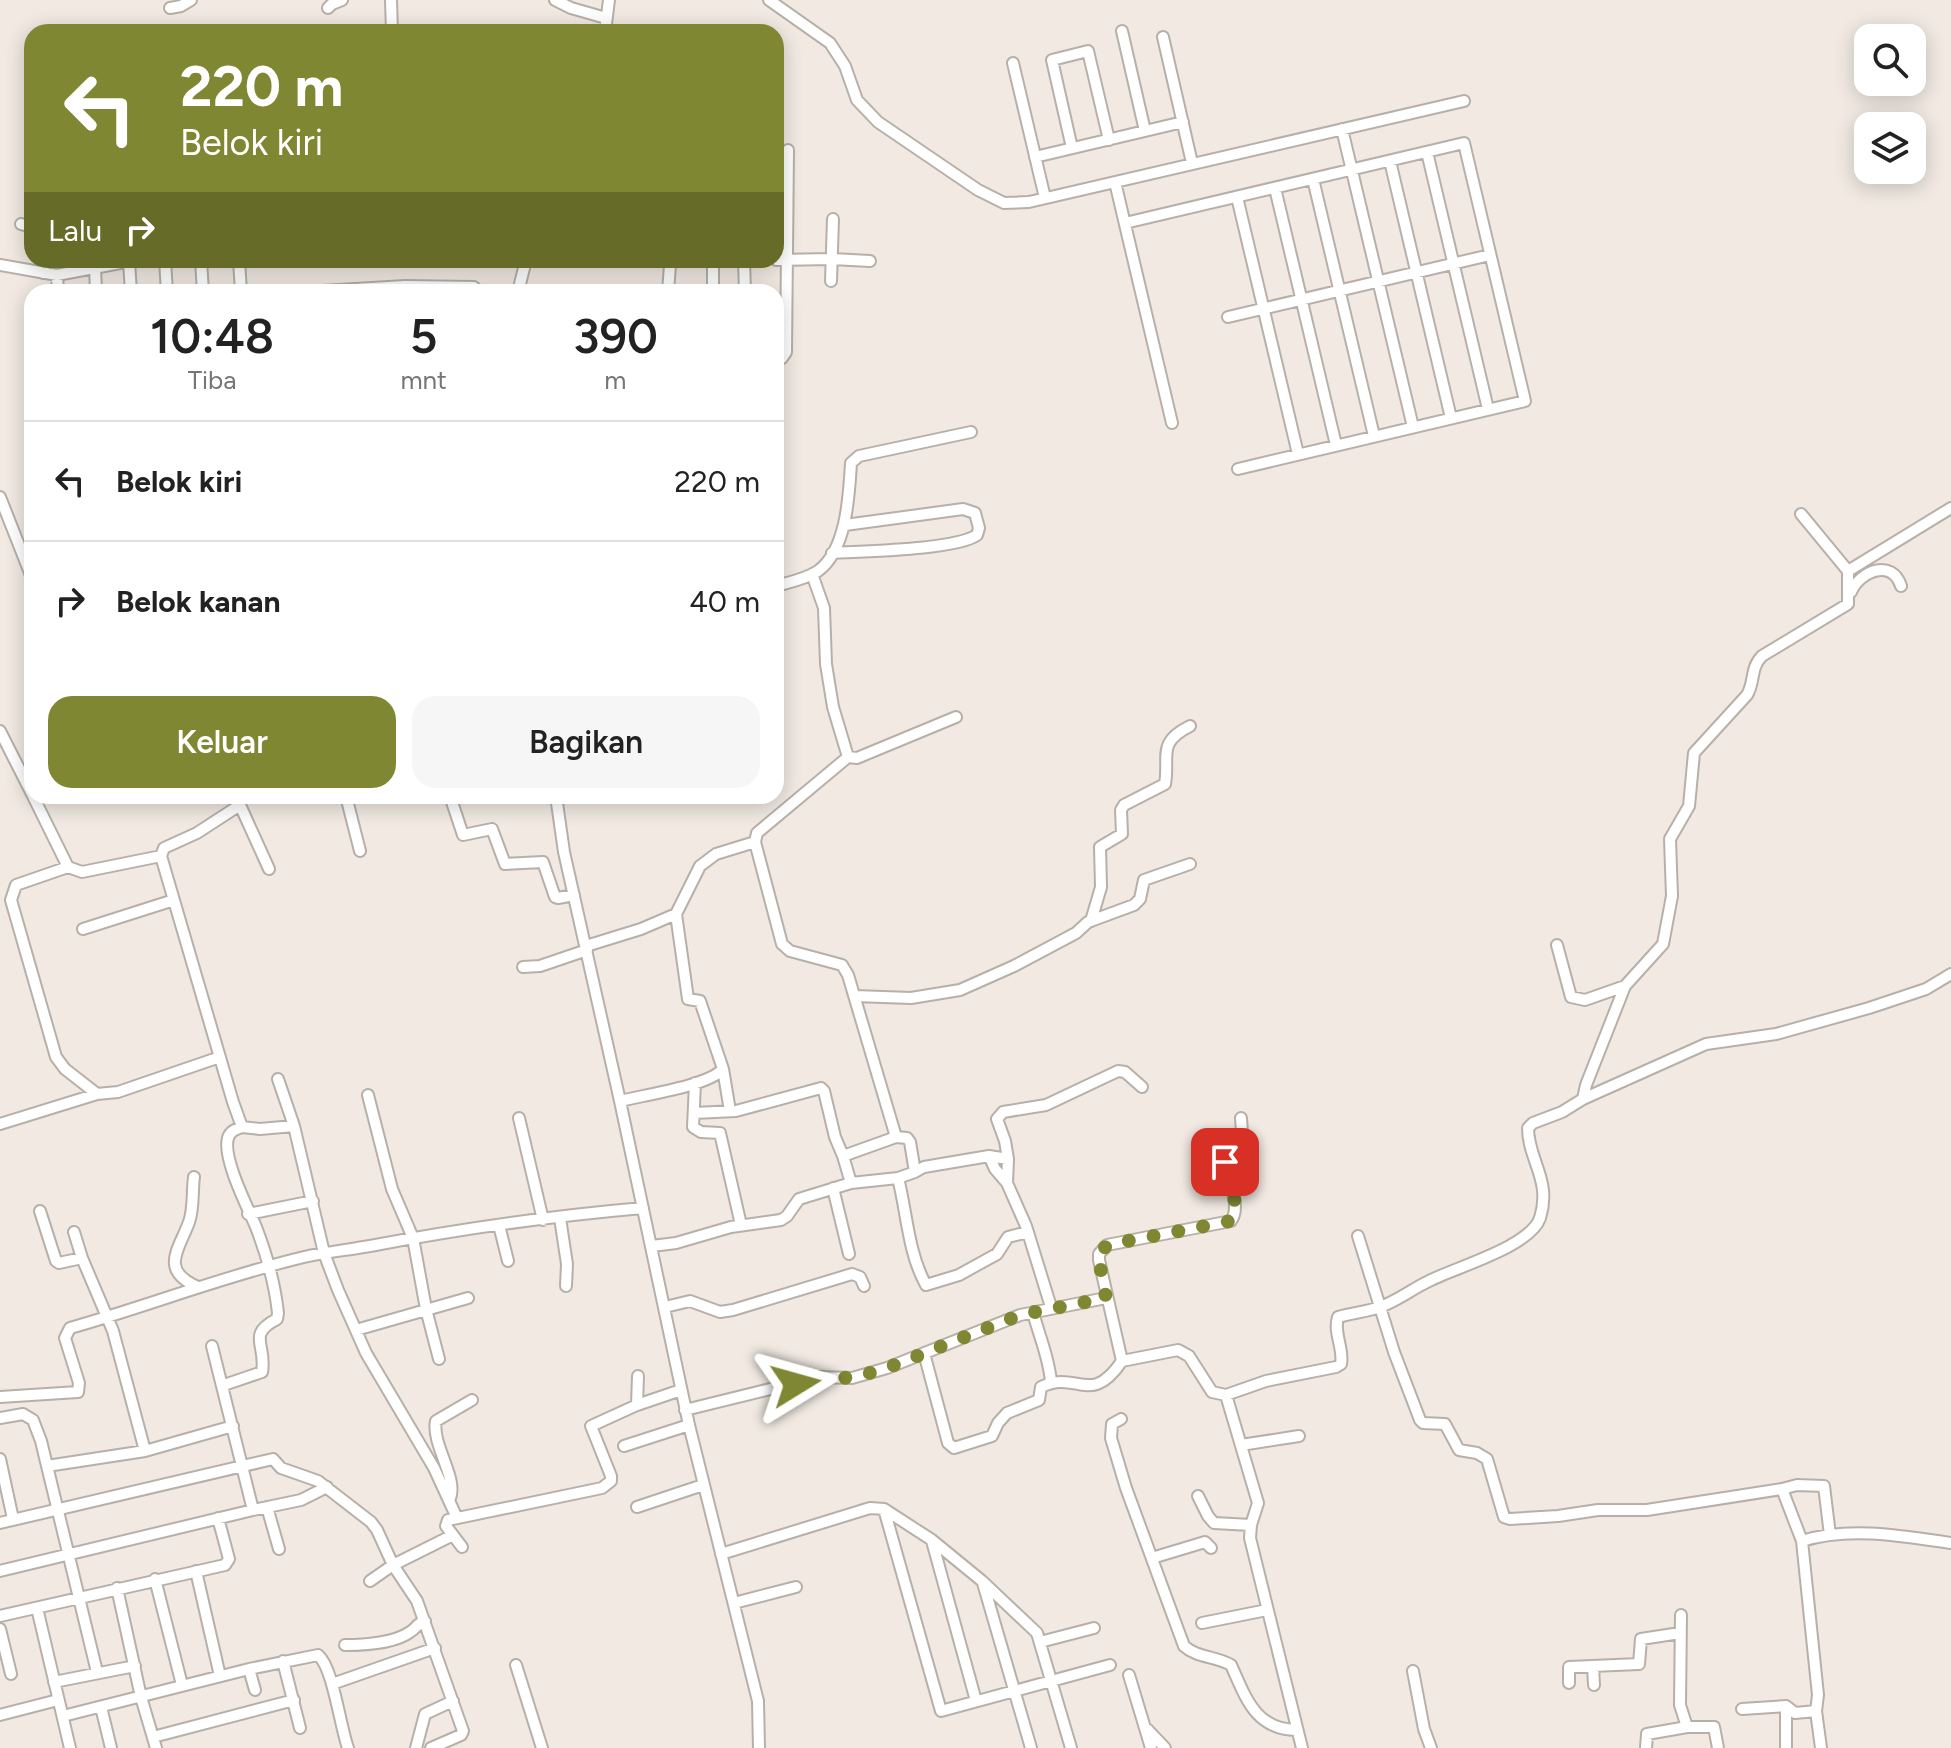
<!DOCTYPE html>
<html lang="id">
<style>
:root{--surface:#fff;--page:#f6f6f6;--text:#222;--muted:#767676;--line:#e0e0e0;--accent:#808732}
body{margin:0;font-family:Figtree,sans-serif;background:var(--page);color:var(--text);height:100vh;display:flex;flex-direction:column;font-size:30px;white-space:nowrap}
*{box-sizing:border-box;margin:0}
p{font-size:26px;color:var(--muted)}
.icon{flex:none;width:44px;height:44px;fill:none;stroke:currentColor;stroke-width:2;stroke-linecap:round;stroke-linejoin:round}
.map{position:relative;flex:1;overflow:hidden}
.drawer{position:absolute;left:24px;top:284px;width:760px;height:520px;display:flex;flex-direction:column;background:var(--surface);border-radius:24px;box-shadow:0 4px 20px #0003}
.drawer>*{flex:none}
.guide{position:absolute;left:24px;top:24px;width:760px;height:244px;border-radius:24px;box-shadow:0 4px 20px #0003;background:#808732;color:#fff;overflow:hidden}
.buttons{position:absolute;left:1854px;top:24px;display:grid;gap:16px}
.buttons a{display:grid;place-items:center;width:72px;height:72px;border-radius:16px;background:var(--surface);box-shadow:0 4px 20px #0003;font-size:40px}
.pin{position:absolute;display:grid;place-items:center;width:68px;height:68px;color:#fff;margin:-34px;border-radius:16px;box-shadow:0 4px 12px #0006}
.me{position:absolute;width:88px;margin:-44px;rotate:82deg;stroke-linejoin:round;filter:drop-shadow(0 0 6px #0008)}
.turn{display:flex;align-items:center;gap:28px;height:168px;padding:0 24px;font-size:36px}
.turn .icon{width:104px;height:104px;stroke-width:2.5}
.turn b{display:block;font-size:56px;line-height:68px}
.then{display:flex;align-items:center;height:76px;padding:0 24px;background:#0003;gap:16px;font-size:30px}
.eta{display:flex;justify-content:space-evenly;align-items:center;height:136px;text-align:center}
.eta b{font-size:48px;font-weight:600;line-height:56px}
.action{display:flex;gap:16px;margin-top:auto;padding:16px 24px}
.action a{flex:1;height:92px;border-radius:24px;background:var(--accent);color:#fff;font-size:32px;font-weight:600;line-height:92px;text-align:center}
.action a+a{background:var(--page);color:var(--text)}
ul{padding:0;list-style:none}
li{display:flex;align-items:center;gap:24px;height:120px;padding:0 24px;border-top:2px solid var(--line)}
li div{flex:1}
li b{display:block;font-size:30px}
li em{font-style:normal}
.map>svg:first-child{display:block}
</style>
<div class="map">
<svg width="1951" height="1748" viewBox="0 0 1951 1748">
<rect width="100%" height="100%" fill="#f1e9e2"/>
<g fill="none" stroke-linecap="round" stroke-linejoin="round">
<defs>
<path id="minor" d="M391 0 392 32
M555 0 571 8 606 18
M769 0 830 43 845 66 857 100 878 122 978 190 1004 203 1029 202 1464 101
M170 8 181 6 191 0
M328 8 332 4 342 0
M1122 31 1145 131
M605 32 609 0
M1163 37 1192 163
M1013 63 1045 198
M1342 129 1413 427
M1072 148 1052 60 1088 51 1109 140
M1427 152 1488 409
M1035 157 1183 122
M1390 161 1451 418
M1313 179 1374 436
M1115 182 1172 423
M1275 188 1336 445
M1237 197 1298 454
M1125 223 1464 143 1525 401 1238 469
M21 224 32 227
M165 260 167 292
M201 260 203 292
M239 260 241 292
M744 260 745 292
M776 260 832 259 870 261
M129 262 131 292
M0 265 57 275 136 260
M95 267 96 292
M43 273 45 260
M57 275 58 292
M831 281 833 219
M305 292 405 286 474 287 478 292
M518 292 526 260
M668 292 670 265 676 260
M713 292V260
M1228 317 1490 255
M776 360 782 358 786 352 788 150
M0 497 32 578
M1801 514 1848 571
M832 553C863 551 955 550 977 535L979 528 975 513 963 509 845 525
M812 574 824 608 826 664 833 707 848 757 757 833 755 842 782 944 790 951 842 965 848 975 896 1137 907 1138 910 1142 915 1172 924 1167 989 1156 1008 1159 1005 1141 997 1119 1003 1112 1046 1105 1118 1071 1125 1072 1142 1087
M776 586C790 582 806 579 818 571 847 550 849 495 851 463L859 456 971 432
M1851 592C1860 571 1892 558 1901 586
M0 731 32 794
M848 757 857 758 956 717
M33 796 68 867 82 872 161 856 164 848 197 833 240 805 237 796
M346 796 360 851
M450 796 463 835 492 829 505 864 543 862 555 897 558 898 574 895
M556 796 564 852 620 1101 689 1425 758 1701 759 1748
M240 805 269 869
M161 856 233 1102 242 1127 260 1129 294 1126 324 1253 338 1290 366 1353 434 1468 457 1518
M68 867 16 885 11 900 56 1057 65 1069 97 1094
M1091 921 1101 887 1100 847 1122 834 1121 810 1124 805 1165 784C1170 756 1156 743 1190 726
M83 929 174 900
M1557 945 1571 997 1585 1000 1625 986
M586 946 641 929 676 914 700 866 716 854 755 842
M523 967 540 966 587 950
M855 996 911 998 960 990 1014 966 1076 933 1088 922 1134 905 1140 899 1144 880 1190 864
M723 1069 730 1111
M278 1079 294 1126
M695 1083 693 1127 701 1132 720 1133 741 1225
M368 1095 392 1189 413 1238 426 1309 439 1359
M1583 1099 1586 1085 1625 986 1663 944 1672 896 1670 839 1689 806 1694 753 1747 695C1755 682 1750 668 1762 656L1848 604V571L1951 508
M620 1101C644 1095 708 1086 723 1069L700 1001 688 999 676 914
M694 1113 736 1111 821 1088 824 1091 835 1137 843 1156 896 1137
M519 1118 543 1220
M0 1124 97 1094 118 1092 220 1057
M843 1156 851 1183 898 1178 915 1172
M989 1156 995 1169 1007 1183
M1008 1159 1007 1183 1026 1226 1051 1307
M194 1177C192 1191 194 1209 189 1222 180 1248 158 1270 198 1287
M898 1178C907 1213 908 1253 926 1285L959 1275 997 1254 1008 1237 1028 1232
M833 1188 849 1254
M40 1211 56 1261 59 1263 82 1258
M248 1214 313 1201
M560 1218 567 1264 566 1286
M499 1225 508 1261
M74 1232 82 1258 113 1331 145 1451
M1358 1236 1394 1352 1420 1420 1423 1423 1445 1424 1459 1450 1477 1453 1487 1459 1504 1517 1510 1519 1558 1516 1598 1510H1647L1782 1489 1802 1541 1818 1695 1816 1711 1795 1713 1786 1706V1748
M652 1246 676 1243 731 1227 781 1220 787 1216 799 1199 851 1183
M665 1307 690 1301 720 1312 733 1310 852 1274 860 1277 864 1286
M1033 1312C1039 1336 1049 1357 1051 1382
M356 1330 468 1298
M924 1353 948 1443 954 1448 992 1436 998 1423 1007 1413 1039 1400 1041 1387C1077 1369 1090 1408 1122 1361
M224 1385 262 1372C267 1344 246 1335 277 1319L278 1313C275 1285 266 1253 256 1227 248 1208 222 1158 228 1138 230 1131 236 1129 242 1127
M1226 1395 1212 1392 1189 1356 1178 1350 1122 1361 1099 1260V1254L1107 1245 1231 1221C1242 1205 1227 1180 1225 1162L1226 1157 1243 1147 1241 1118
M0 1397 78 1392 79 1383 65 1338 70 1328C148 1306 224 1276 304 1257 326 1252 348 1250 370 1246 460 1229 551 1216 643 1208
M637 1405 638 1376
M685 1410 819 1377 852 1378 887 1368 1020 1315 1106 1298
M0 1418 23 1414 33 1420 41 1441 97 1672
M1121 1419 1112 1424 1111 1438 1126 1488 1184 1646C1197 1658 1216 1656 1231 1665 1246 1698 1255 1729 1296 1730
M1241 1445 1299 1436
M624 1446 689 1425
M0 1459 13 1519
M47 1466 145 1451 233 1426
M1782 1489 1797 1485 1824 1486 1830 1535
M1198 1496 1208 1516 1214 1523 1251 1525
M449 1500C460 1480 431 1445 436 1421L472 1400
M267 1507 279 1549
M637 1507 703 1485
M884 1509 941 1711 1110 1665
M253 1510 301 1500 327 1487
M0 1523 273 1459 281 1468 318 1481 371 1522 377 1530 393 1565 417 1601 463 1731 461 1735 431 1748
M932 1541 976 1701
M1802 1541C1849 1526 1903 1536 1951 1543
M462 1547 446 1526 448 1520 602 1488 611 1481V1476L591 1426 637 1405 681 1390
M721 1554 870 1508 884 1509 932 1540 982 1581 1037 1633 1071 1748
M1152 1558 1205 1542 1211 1548
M0 1571 253 1510 212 1346
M196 1571 220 1676
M155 1579 182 1685
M370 1581 393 1565 453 1535
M983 1583 1031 1748
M117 1588 141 1697 156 1748
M734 1603 796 1587
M37 1608 70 1748
M1681 1615 1680 1705 1687 1727H1714L1718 1748
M0 1616 225 1565 229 1559 218 1518
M1202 1623 1267 1610
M0 1629 11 1674
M1040 1642 1094 1628
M345 1645C363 1645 395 1643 410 1632 417 1628 416 1624 425 1621
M283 1661 300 1728
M516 1665 542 1748
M1593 1666 1594 1685
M249 1669 255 1690
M1413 1671 1424 1729 1431 1748
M1129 1675 1151 1748
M54 1682 135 1666
M1569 1683V1667L1639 1664 1641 1639 1680 1633
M332 1684 435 1648
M101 1707 111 1748
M1742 1709 1786 1706
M1816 1711 1821 1748
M0 1715 58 1700
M63 1716 249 1669 318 1655C333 1667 340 1726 348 1748
M1147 1729 1165 1748
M153 1737 294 1700
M416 1748 425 1714 453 1701
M1302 1748 1250 1538 1251 1525 1258 1503 1226 1395 1266 1381 1336 1367 1341 1364C1344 1348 1333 1333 1338 1317 1351 1313 1366 1312 1380 1307 1397 1301 1412 1289 1429 1281 1456 1267 1530 1247 1540 1218 1552 1180 1528 1160 1528 1128L1533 1123 1562 1112 1583 1099 1706 1044 1776 1034 1869 1008 1926 989 1951 974
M1646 1748 1647 1734 1687 1727"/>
</defs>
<use href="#minor" stroke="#b7b0a8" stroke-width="14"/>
<use href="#minor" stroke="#fff" stroke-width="10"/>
</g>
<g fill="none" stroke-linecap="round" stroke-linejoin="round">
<path stroke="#808732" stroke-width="14" stroke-dasharray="0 25.2" d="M796 1384 819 1377 852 1378 887 1368 1020 1315 1106 1298 1099 1260V1254L1107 1245 1231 1221C1242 1205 1227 1180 1225 1162"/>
</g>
</svg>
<div class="buttons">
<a><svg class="icon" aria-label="search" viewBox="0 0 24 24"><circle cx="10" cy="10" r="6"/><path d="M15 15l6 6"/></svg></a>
<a><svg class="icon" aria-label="layers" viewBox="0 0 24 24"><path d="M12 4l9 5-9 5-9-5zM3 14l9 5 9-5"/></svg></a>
</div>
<div class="pin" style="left:1225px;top:1162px;background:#d93025"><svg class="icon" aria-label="arrive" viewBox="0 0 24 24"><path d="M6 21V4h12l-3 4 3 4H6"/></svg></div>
<svg class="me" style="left:796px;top:1384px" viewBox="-20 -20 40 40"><path d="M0-17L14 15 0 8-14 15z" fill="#808732" stroke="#fff" stroke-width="4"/></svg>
<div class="guide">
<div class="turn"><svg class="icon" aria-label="left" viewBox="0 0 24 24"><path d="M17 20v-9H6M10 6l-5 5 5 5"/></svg><div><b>220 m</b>Belok kiri</div></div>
<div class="then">Lalu<svg class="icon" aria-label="right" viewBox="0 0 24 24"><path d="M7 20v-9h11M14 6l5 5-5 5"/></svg></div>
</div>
<section class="drawer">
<div class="eta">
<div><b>10:48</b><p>Tiba</p></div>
<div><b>5</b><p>mnt</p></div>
<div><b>390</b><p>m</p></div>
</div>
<ul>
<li><svg class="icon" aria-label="left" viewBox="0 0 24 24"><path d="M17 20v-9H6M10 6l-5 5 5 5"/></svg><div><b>Belok kiri</b></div><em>220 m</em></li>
<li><svg class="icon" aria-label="right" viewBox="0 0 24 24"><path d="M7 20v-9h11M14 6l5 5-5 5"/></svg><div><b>Belok kanan</b></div><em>40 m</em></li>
</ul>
<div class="action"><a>Keluar</a><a>Bagikan</a></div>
</section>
</div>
